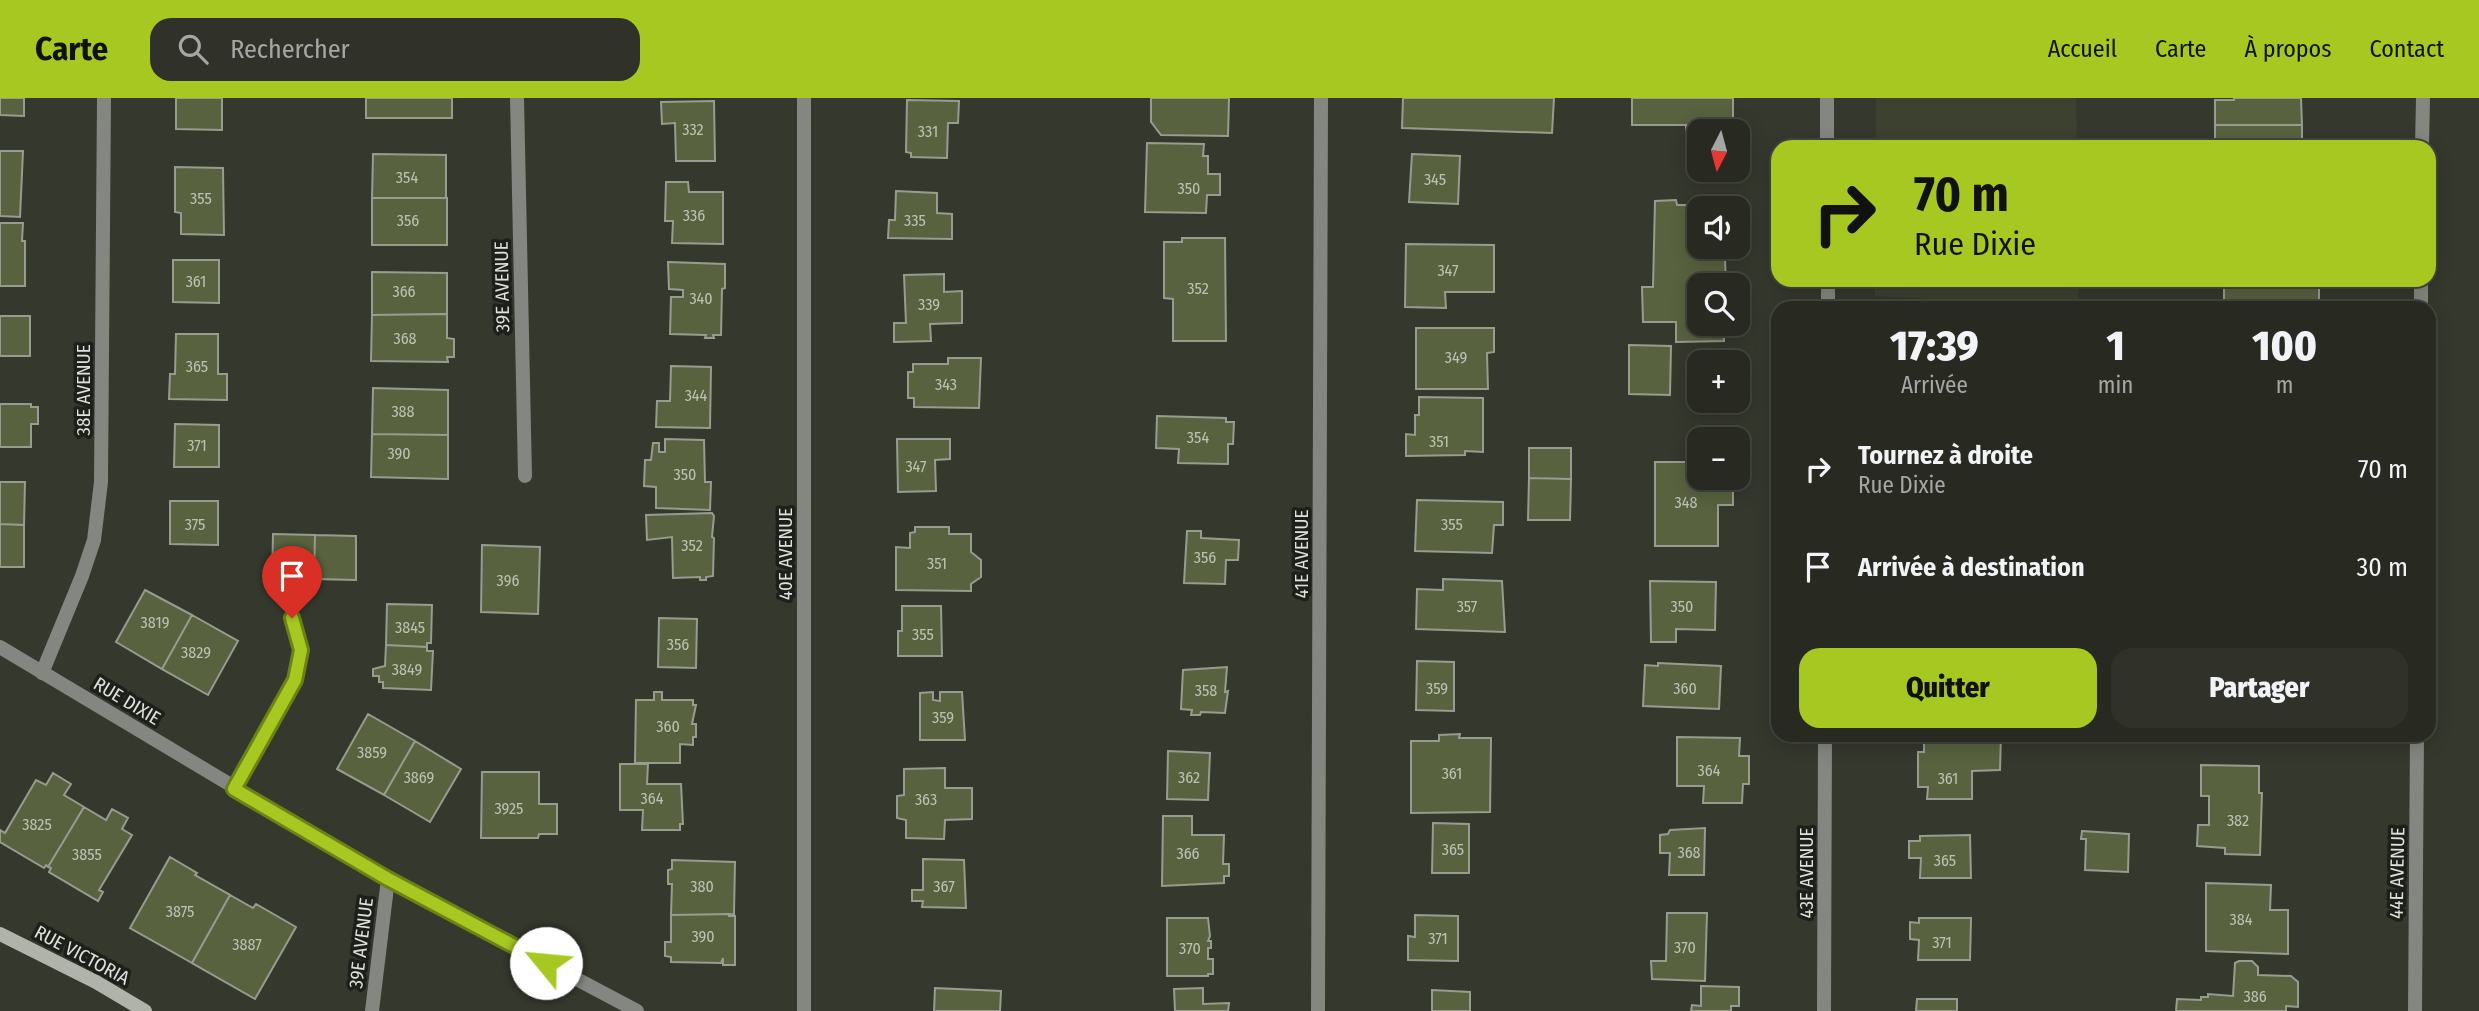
<!DOCTYPE html>
<html lang="fr">
<meta charset="utf-8">
<style>
:root{--surface:#282a22;--page:#30322a;--text:#f1f3f6;--muted:#a5a7a5;--line:#444640;--accent:#a6c821}
body{margin:0;font-family:"Fira Sans Condensed",sans-serif;background:var(--page);color:var(--text);height:100vh;display:flex;flex-direction:column;font-size:26px;white-space:nowrap}
*{box-sizing:border-box;margin:0}
p{font-size:23px;color:var(--muted)}
.icon{flex:none;width:38px;height:38px;fill:none;stroke:currentColor;stroke-width:2;stroke-linecap:round;stroke-linejoin:round}
.map{position:relative;flex:1;overflow:hidden}
.drawer{position:absolute;left:1771px;top:203px;width:665px;height:441px;display:flex;flex-direction:column;background:var(--surface);border-radius:21px;box-shadow:0 4px 18px #0003,0 0 0 2px var(--line)}
.drawer>*{flex:none}
.top-card{position:absolute;left:1771px;top:42px;width:665px;height:147px;border-radius:21px;box-shadow:0 4px 18px #0003,0 0 0 2px var(--line);background:#a6c821;color:#111;overflow:hidden}
.needle{width:46px;rotate:186deg}
.buttons{position:absolute;left:1687px;top:21px;display:grid;gap:14px}
.buttons a{display:grid;place-items:center;width:63px;height:63px;border-radius:14px;background:var(--surface);box-shadow:0 4px 18px #0003,0 0 0 2px var(--line);font-size:35px}
.pin{position:absolute;display:grid;place-items:center;width:60px;height:60px;color:#fff;margin:-72px -30px;border-radius:50% 50% 50% 0;rotate:-45deg;box-shadow:0 0 7px #0007}
.pin .icon{rotate:45deg}
.me{position:absolute;width:77px;margin:-38px;rotate:298deg;stroke-linejoin:round;filter:drop-shadow(0 0 5px #0008)}
.turn{display:flex;align-items:center;gap:24px;height:147px;padding:0 28px;font-size:32px}
.turn .icon{width:91px;height:91px;stroke-width:2.5}
.turn b{display:block;font-size:49px;line-height:60px}
.eta{display:flex;justify-content:space-evenly;align-items:center;height:119px;text-align:center}
.eta b{font-size:42px;font-weight:800;line-height:49px}
.cta{display:flex;gap:14px;margin-top:auto;padding:14px 28px}
.cta a{flex:1;height:80px;border-radius:21px;background:var(--accent);color:#111;font-size:28px;font-weight:800;line-height:80px;text-align:center}
.cta a+a{background:var(--page);color:var(--text)}
ul{padding:0;list-style:none}
li{display:flex;align-items:center;gap:21px;height:98px;padding:0 28px}
li div{flex:1}
li b{display:block;font-size:26px}
li em{font-style:normal}
header{display:flex;align-items:center;gap:42px;box-sizing:border-box;height:98px;padding:0 35px;background:var(--accent);color:#111}
header strong{font-size:33px}
nav{display:flex;gap:38px;margin-inline-start:auto;font-size:24px}
.search{width:490px;height:63px;background:var(--page);display:flex;align-items:center;gap:18px;box-sizing:border-box;padding:0 24px;border-radius:21px;color:var(--muted);font-size:26px}
.map>svg:first-child{display:block}
</style>
<header>
<strong>Carte</strong>
<div class="search"><svg class="icon" aria-label="search" viewBox="0 0 24 24"><circle cx="10" cy="10" r="6"/><path d="M15 15l6 6"/></svg>Rechercher</div>
<nav><a>Accueil</a><a>Carte</a><a>À propos</a><a>Contact</a></nav>
</header>
<div class="map">
<svg width="2479" height="913" viewBox="0 0 2479 913">
<rect width="100%" height="100%" fill="#35382d"/>
<path fill="#3c4130" d="M1876 0H2076L2077 49H1876Z
M1875 182H2078V209L1875 198Z"/>
<path fill="#58623f" stroke="#989c8f" stroke-width="2" d="M0 0H24V18L0 17Z
M176 0H222V32L176 31Z
M366 0H452V20H366Z
M1151 0H1229L1228 38 1161 37 1151 24Z
M1403 0H1554L1552 35 1402 30Z
M1632 0H1733V33L1686 35V27H1632Z
M2234 0H2301L2302 27H2215V2H2234Z
M907 2 959 3 958 25H948L947 60 911 59V55L906 54Z
M714 3 715 63H676L675 25 662 26 661 4Z
M2215 27H2302V49H2215Z
M1147 45 1204 46 1203 58H1208V76H1220V97H1207L1206 115 1145 114Z
M0 53H23L20 119 0 118Z
M373 56 446 57V100H372Z
M1412 56 1460 58 1458 106 1409 104Z
M175 69 223 70 224 137 181 136V115L175 114Z
M666 84H688L689 94H723V146L672 145 673 123H665Z
M896 93 937 95V115L952 116V141L888 140 889 122H895Z
M372 100H447V147H372Z
M1676 102 1677 107H1711V110H1699V149H1715L1716 161H1725L1726 187H1699V226H1723L1724 243 1676 244V224H1643L1642 189H1653L1655 103Z
M0 125H23L22 143H25V188H0Z
M1182 140H1225L1226 243H1173V201L1164 200V144H1182Z
M1406 146 1494 147V194H1445L1446 210 1405 209Z
M173 162H219V205L173 204Z
M668 164 725 166V190L722 191 721 237H713L714 240H705L706 237 670 236 671 199H683V192L669 191Z
M372 174 447 175V216L372 217Z
M944 176V194L962 193V225L930 226 931 243 894 244V225H906L904 177Z
M2224 182 2319 184V210H2224Z
M1951 207 2007 208V210H1951Z
M439 216H447V240L454 241V259H447L448 264 371 263 372 217Z
M0 218H30V258H0Z
M1416 230H1494V254L1487 255 1488 291H1416Z
M176 236H218V276H227V302L169 301 170 276H175Z
M1629 247 1671 248 1670 297 1629 296Z
M948 260H981L979 310 914 309V300H908V274H913V266H948Z
M671 268 711 269 710 330 656 329 657 303H670Z
M373 290 448 292V337L372 336Z
M1419 299 1483 300V354L1465 353V357L1406 358V336L1415 337V317H1419Z
M0 306H31V309H38V326H31V349H0Z
M1157 318 1226 320V324H1234L1233 346H1228V366L1178 365 1179 351 1156 350Z
M175 326 219 327V369H174Z
M372 336 448 337V381L371 379Z
M665 341 704 342 705 384H711L710 412 656 410V389L644 388 645 362H651L653 345H659V354H665Z
M897 341H950V361L935 362 936 393 898 394Z
M1529 350H1571V381L1529 380Z
M1655 364H1699V380H1733V407H1718V448H1655Z
M1529 380 1571 381 1570 422H1528Z
M0 384H25L24 427 0 426Z
M1417 402 1503 404V427H1494L1492 455 1415 453Z
M170 403H218V447L170 446Z
M712 415 714 418 712 439 714 440 713 478 706 479V482H700V479L673 480 672 439 647 442 646 417Z
M0 426 24 427V469H0Z
M915 429H949V436H971V454L981 462V479L971 486V493L896 492V449L910 450V435L915 434Z
M1187 433H1201V440L1239 442 1238 462H1226L1225 486 1184 485Z
M273 436 315 437 314 481H272Z
M315 437 356 438V482L314 481Z
M482 447 540 449 538 516 481 514Z
M1443 481 1502 483 1505 534 1416 531 1417 491 1443 492Z
M1650 483 1716 484 1715 532 1676 531V544H1651Z
M145 492 192 517 162 571 116 544Z
M387 506 432 507 431 545H427V549L386 547Z
M902 508H941L942 558H898V533H902Z
M192 517 238 543 208 597 162 571Z
M659 520 697 521 696 570 658 569Z
M386 547 427 549V553H433L431 592 383 590V584H379V578H373V571L385 568Z
M1417 563 1454 564V613L1416 612Z
M1658 565 1721 568 1719 611 1643 608 1645 567 1658 568Z
M1227 569 1225 594 1228 593 1225 615 1201 614 1200 617H1191L1192 612 1181 611 1183 572Z
M654 594H662V602H693V607H696L692 626H696V639H693V647L680 646V665H635L636 602H654Z
M933 594V602L940 603V594H962L965 642H920V595Z
M368 616 415 643 384 697 337 671Z
M1460 636 1459 640H1491L1490 714 1411 715V643H1439V637Z
M1924 637H2001L2000 672 1972 673V701H1927L1928 689H1918V654H1924Z
M1677 639 1740 640 1739 658H1749V686H1743L1742 705H1703L1704 688H1677Z
M415 643 461 671 430 724 384 697Z
M1168 653 1210 655 1208 702 1167 701Z
M620 666H648L647 686H681L683 726H680V732H642L643 712H620Z
M2201 667 2259 668V695H2262L2260 757 2225 756V750L2197 748 2198 727H2209V698H2201Z
M945 670V690H972V721L945 722 944 741 906 740V722L897 720V698L904 697V671Z
M482 674H539V706H557V736H539L538 740H481Z
M53 675 71 686 64 697 84 709 48 769 46 767 44 770 0 744V732L5 735 36 682 46 687Z
M84 709 106 722 112 711 128 720 122 731 132 737 99 792 103 794 98 803 49 774 51 770 48 769Z
M1163 718H1192V737H1224L1223 766H1229V778H1224V785L1162 788Z
M1433 725 1469 726V775H1432Z
M1705 730 1704 777H1669L1670 755H1660V737L1668 736 1670 732Z
M2082 733 2129 736 2128 774 2085 772 2086 741H2081Z
M1970 737 1971 780H1920L1921 760H1909V743H1920V738Z
M170 759 197 775 195 777 230 797 192 865 130 830Z
M923 761 964 762 966 810 922 809 923 803H912V792H923Z
M672 762 735 764 734 816 671 817 672 786H668V772L672 771Z
M2206 785 2271 787 2270 812H2288V856L2206 853Z
M230 797 253 810 256 806 296 829 255 901 192 865Z
M1667 815H1707L1705 883 1652 881 1651 863H1666Z
M729 816V818H735V867H723V860L721 865 671 864V859L665 858V844H671V817Z
M1415 817 1458 818V863L1408 862V838L1415 839Z
M1167 820H1208L1210 838 1208 843H1211V850H1208V861H1213V876H1208V878H1167Z
M1919 820H1971L1970 862H1918L1919 842 1910 841V824L1919 825Z
M2239 863H2252L2258 869V877L2291 878 2298 884V909L2286 908V913H2176L2177 901 2201 902V899H2208V896L2233 898 2235 865Z
M1701 888 1739 889V908H1731V913H1691L1692 907 1701 908Z
M935 890 1001 893 1000 913H934Z
M1203 890V906L1229 905 1228 913H1175L1174 891Z
M1432 892 1470 894V913H1432Z
M1917 901H1957V913H1916Z"/>
<g fill="none" stroke-linecap="round" stroke-linejoin="round">
<path stroke="#848681" stroke-width="14" d="M517 0 525 378
M1827 0V49
M2422 49 2423 0
M1828 210V182
M2421 210V182
M0 549 388 781 637 913
M42 575 82 478 94 442 101 384 104 0
M234 691 295 582 301 552 292 520
M372 913 388 781
M804 913V0
M1318 913 1321 0
M1824 913 1825 637
M2415 913 2417 637"/>
<path stroke="#b0b3aa" stroke-width="14" d="M0 836 96 884 145 913"/>
</g>
<g fill="none" stroke-linecap="round" stroke-linejoin="round">
<defs>
<path id="route" d="M292 520 301 552 295 582 234 691 388 781 546 865"/>
</defs>
<use href="#route" stroke="#6c8215" stroke-width="18"/>
<use href="#route" stroke="#a6c821" stroke-width="12"/>
</g>
<g text-anchor="middle" dominant-baseline="central" stroke-width="7" stroke-linejoin="round" paint-order="stroke">
<g font-size="16" fill="#bdc1b4">
<text x="693" y="31">332</text>
<text x="928" y="33">331</text>
<text x="407" y="79">354</text>
<text x="1435" y="81">345</text>
<text x="1189" y="90">350</text>
<text x="201" y="100">355</text>
<text x="694" y="117">336</text>
<text x="408" y="122">356</text>
<text x="915" y="122">335</text>
<text x="1448" y="172">347</text>
<text x="196" y="183">361</text>
<text x="1198" y="190">352</text>
<text x="404" y="193">366</text>
<text x="701" y="200">340</text>
<text x="929" y="206">339</text>
<text x="405" y="240">368</text>
<text x="1456" y="259">349</text>
<text x="197" y="268">365</text>
<text x="946" y="286">343</text>
<text x="696" y="297">344</text>
<text x="403" y="313">388</text>
<text x="1198" y="339">354</text>
<text x="1439" y="343">351</text>
<text x="197" y="347">371</text>
<text x="399" y="355">390</text>
<text x="916" y="368">347</text>
<text x="685" y="376">350</text>
<text x="1686" y="404">348</text>
<text x="195" y="426">375</text>
<text x="1452" y="426">355</text>
<text x="692" y="447">352</text>
<text x="1205" y="459">356</text>
<text x="937" y="465">351</text>
<text x="508" y="482">396</text>
<text x="1467" y="508">357</text>
<text x="1682" y="508">350</text>
<text x="155" y="524">3819</text>
<text x="410" y="529">3845</text>
<text x="923" y="536">355</text>
<text x="678" y="546">356</text>
<text x="196" y="554">3829</text>
<text x="407" y="571">3849</text>
<text x="1437" y="590">359</text>
<text x="1685" y="590">360</text>
<text x="1206" y="592">358</text>
<text x="943" y="619">359</text>
<text x="668" y="628">360</text>
<text x="372" y="654">3859</text>
<text x="1709" y="672">364</text>
<text x="1452" y="675">361</text>
<text x="419" y="679">3869</text>
<text x="1189" y="679">362</text>
<text x="1948" y="680">361</text>
<text x="652" y="700">364</text>
<text x="926" y="701">363</text>
<text x="509" y="710">3925</text>
<text x="2238" y="722">382</text>
<text x="37" y="726">3825</text>
<text x="1453" y="751">365</text>
<text x="1689" y="754">368</text>
<text x="1188" y="755">366</text>
<text x="87" y="756">3855</text>
<text x="1945" y="762">365</text>
<text x="702" y="788">380</text>
<text x="944" y="788">367</text>
<text x="180" y="813">3875</text>
<text x="2241" y="821">384</text>
<text x="703" y="838">390</text>
<text x="1438" y="840">371</text>
<text x="1942" y="844">371</text>
<text x="247" y="846">3887</text>
<text x="1685" y="849">370</text>
<text x="1190" y="850">370</text>
<text x="2255" y="898">386</text>
</g>
<g font-size="19" fill="#dfe1db" stroke="#1d1f1a">
<text transform="translate(502 189) rotate(-91)">39E AVENUE</text>
<text transform="translate(83 292) rotate(-90)">38E AVENUE</text>
<text transform="translate(785 456) rotate(-90)">40E AVENUE</text>
<text transform="translate(1301 456) rotate(-90)">41E AVENUE</text>
<text transform="translate(127 603) rotate(31)">RUE DIXIE</text>
<text transform="translate(1806 775) rotate(-90)">43E AVENUE</text>
<text transform="translate(2397 775) rotate(-89)">44E AVENUE</text>
<text transform="translate(361 845) rotate(-83)">39E AVENUE</text>
<text transform="translate(82 857) rotate(28)">RUE VICTORIA</text>
</g>
</g>
</svg>
<div class="buttons">
<a><svg class="needle" viewBox="-14 -14 28 28"><path d="M0-13l5 13h-10z" fill="#e53935"/><path d="M0 13l5-13h-10z" fill="#a5a7a5"/></svg></a>
<a><svg class="icon" aria-label="sound" viewBox="0 0 24 24"><path d="M4 9h4l5-4v14l-5-4H4zM17 9q2 3 0 6"/></svg></a>
<a><svg class="icon" aria-label="search" viewBox="0 0 24 24"><circle cx="10" cy="10" r="6"/><path d="M15 15l6 6"/></svg></a>
<a>+</a>
<a>−</a>
</div>
<div class="pin" style="left:292px;top:520px;background:#d93025"><svg class="icon" aria-label="arrive" viewBox="0 0 24 24"><path d="M6 21V4h12l-3 4 3 4H6"/></svg></div>
<svg class="me" style="left:546px;top:865px" viewBox="-20 -20 40 40"><circle r="19" fill="#fff"/><path d="M0-13L10 11 0 6-10 11z" fill="#a6c821"/></svg>
<div class="top-card">
<div class="turn"><svg class="icon" aria-label="right" viewBox="0 0 24 24"><path d="M7 20v-9h11M14 6l5 5-5 5"/></svg><div><b>70 m</b>Rue Dixie</div></div>
</div>
<section class="drawer">
<div class="eta">
<div><b>17:39</b><p>Arrivée</p></div>
<div><b>1</b><p>min</p></div>
<div><b>100</b><p>m</p></div>
</div>
<ul>
<li><svg class="icon" aria-label="right" viewBox="0 0 24 24"><path d="M7 20v-9h11M14 6l5 5-5 5"/></svg><div><b>Tournez à droite</b><p>Rue Dixie</p></div><em>70 m</em></li>
<li><svg class="icon" aria-label="arrive" viewBox="0 0 24 24"><path d="M6 21V4h12l-3 4 3 4H6"/></svg><div><b>Arrivée à destination</b></div><em>30 m</em></li>
</ul>
<div class="cta"><a>Quitter</a><a>Partager</a></div>
</section>
</div>
